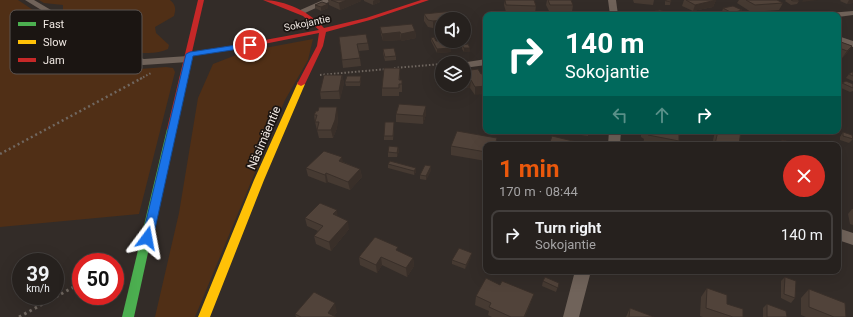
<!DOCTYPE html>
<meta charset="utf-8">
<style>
:root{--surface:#26211e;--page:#2e2927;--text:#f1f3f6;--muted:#a4a3a4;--line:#423e3c;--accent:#ea580c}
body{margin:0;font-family:Roboto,sans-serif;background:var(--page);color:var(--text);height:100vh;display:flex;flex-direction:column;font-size:15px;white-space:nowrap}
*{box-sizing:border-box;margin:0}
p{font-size:13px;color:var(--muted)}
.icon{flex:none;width:22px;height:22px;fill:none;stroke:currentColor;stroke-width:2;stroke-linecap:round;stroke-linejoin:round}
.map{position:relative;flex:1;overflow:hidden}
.side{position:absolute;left:483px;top:142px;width:358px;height:132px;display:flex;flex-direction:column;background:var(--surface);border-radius:8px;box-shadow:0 4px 16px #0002,0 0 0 1px var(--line)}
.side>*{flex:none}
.guide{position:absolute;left:483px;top:12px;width:358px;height:122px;border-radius:8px;box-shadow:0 4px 16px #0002,0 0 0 1px var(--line);background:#00695c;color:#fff;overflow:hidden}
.tools{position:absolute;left:435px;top:12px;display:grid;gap:8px}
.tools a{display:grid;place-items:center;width:36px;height:36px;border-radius:50%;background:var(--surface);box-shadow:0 4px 16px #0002,0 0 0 1px var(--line);font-size:20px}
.speed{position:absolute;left:12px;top:253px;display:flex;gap:8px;font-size:20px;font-weight:700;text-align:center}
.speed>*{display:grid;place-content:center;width:52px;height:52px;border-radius:50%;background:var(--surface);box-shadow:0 4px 16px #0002,0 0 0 1px var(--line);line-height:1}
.speed small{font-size:10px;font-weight:400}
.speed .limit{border:6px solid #d22;background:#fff;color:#111}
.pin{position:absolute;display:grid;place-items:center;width:34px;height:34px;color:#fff;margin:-17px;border:2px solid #fff;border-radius:50%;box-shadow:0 1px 4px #0007}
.me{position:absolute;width:44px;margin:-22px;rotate:13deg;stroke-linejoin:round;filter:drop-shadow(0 0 3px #0008)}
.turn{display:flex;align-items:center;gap:14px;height:84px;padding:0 16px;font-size:18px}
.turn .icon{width:52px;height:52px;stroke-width:2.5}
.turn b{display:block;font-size:28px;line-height:34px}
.lanes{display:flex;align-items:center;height:38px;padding:0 16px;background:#0003;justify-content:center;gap:20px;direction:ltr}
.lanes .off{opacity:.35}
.round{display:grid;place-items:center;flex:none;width:42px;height:42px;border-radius:21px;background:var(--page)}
.summary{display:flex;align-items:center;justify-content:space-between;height:68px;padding:0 16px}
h1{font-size:24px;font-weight:700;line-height:30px;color:var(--accent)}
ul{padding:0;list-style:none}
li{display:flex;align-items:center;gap:12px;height:50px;margin:0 8px 6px;padding:0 8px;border:2px solid var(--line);border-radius:8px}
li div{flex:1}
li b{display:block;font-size:15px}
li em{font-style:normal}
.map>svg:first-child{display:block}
</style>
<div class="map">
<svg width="853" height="317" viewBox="0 0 853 317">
<rect width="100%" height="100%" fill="#332c28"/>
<path fill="#502f16" d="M0 0H18L78 40 114 71 166 67 173 68 175 72 139 214 0 227Z
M39 0H170C176 5 176 9 174 16L155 27 156 33 169 45 168 49C154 56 129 54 117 43L115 30 110 24 67 17 63 14V5L44 3Z
M313 39 308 60 285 100 195 317H155L179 213 198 98 213 64 244 52Z"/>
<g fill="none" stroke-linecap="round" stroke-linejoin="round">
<path stroke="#716861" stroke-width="2" stroke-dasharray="1.5 2" stroke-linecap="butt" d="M394 68 442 64
M320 75 387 69
M140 79 151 73"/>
<path stroke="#716861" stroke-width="2.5" stroke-dasharray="2 3" stroke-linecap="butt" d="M0 154 142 78"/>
<path stroke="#716861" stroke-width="3" stroke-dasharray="2.5 3.5" stroke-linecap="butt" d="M19 317 81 283"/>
<path fill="#70635a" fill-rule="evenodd" d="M25 0H34L124 53 144 59 188 56 193 59 188 62 143 65 118 57Z
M323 0H333L305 13 298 11Z
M608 0H616L618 15H610Z
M853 11V15L838 17V15H825L829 13Z
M838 36 853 41V47L838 42Z
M486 59V65L464 68V63H461Z
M609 131H621L620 145H608Z
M838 228 853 233V245L838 240Z
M575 271H591L579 317H563Z"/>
<path fill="#4caf50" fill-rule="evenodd" d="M171 126 175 129 134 317H122L167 129Z"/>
<path fill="#ffc107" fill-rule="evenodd" d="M298 82H304L305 84 264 180 210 317H198L254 180Z"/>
<path fill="#c62828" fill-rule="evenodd" d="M198 0H204L192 52 249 43 319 30 303 16 263 0C285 0 310 12 324 28L366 18 421 0H429L370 20 326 32 323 46 305 84 301 86 297 84 317 46 319 33 249 47 191 56 175 129 171 132 167 129Z"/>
</g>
<path fill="#463a32" d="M328 0H361V1L340 10 329 5Z
M364 0H379L380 2 373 5 364 1Z
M505 0H534L536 6 535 13 506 12 504 5Z
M547 0H571L573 5 572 12 549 11 546 5Z
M633 0H654L653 5 634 3Z
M666 0H671L670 5H665V2Z
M684 0H716L713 7 693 11 682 6Z
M739 0H777L783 3 779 10 751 12 737 3Z
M786 0H798L799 1 797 4 791 5 785 1Z
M841 0H853V3L847 4 840 1Z
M328 4V8L321 11 315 8V5Z
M723 8 740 14 735 15H728L722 12Z
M655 11 664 15H654Z
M424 14 458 17V19H442L433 28 428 27 424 21Z
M380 27 415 31 416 38 401 41V40L383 41 381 34Z
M339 37 368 43 369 50 359 51 361 66 343 68Z
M431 38 436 41 451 48V52L437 53 431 41Z
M838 41 852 46 847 53 842 58 838 57Z
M462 45 470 48V52H464L462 49Z
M383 49 396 56V60L385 61 383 53Z
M400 68V80H402V92H399V96H382V88Z
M478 69 475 95 470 88H467L464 83V71Z
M853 72V81L846 78 849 74Z
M342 75 344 83 340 99H321L320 92Z
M361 76V80L360 86H346L345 82Z
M842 83 853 84V91L850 92 839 87Z
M396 114H426L423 124 396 122Z
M314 115H338L337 128 333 138H319L315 122Z
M394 122V127L393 140H384V136Z
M567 131H591L590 134H588V136L567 133Z
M641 131H681L679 137V141L677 145H643L644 139 641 137Z
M715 131H741L739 145H712Z
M843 132 853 139 849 143 840 140V137Z
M497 138 496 145H486V161L451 155V146Z
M782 140 803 145H779Z
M398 147 399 151 397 157H388V152Z
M343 162 360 169 362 177 350 190 328 182 326 183 308 176 306 168Z
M388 164 416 168V172L414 175 388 168Z
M431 170 426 180 420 179V175Z
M852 209H853V225L850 224 848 214Z
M338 216 349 229 331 251 316 244 314 236 318 231 307 226 305 218Z
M398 251 413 258 414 266 407 277 382 265 377 273 360 265 359 257Z
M471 257 465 269 452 264V260Z
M818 271H832L829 275Z
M785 277 795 298 791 303 781 298V281Z
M543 281 559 283 556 292 542 286Z
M707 288 727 304 743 317H703L700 316 701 297Z
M809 289 846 317H806L801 315V298Z
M476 296 531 302 525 317H492L488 315 489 311 475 305Z
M767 304 787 317H763V308Z
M630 308 654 317H626Z
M337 312 334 316 336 317H296L295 314Z"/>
<path fill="#392f29" d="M347 0H361V1L340 10 339 3Z
M375 0H379L380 2 373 5V1Z
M716 0 713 7 693 11 695 5Z
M803 0H818L802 2Z
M849 0H853V3L847 4Z
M328 4V8L321 11V7Z
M742 10 740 14 735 15H731L732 13Z
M665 12 664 15H660V14Z
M442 20V27L433 28V21Z
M415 31 416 38 401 41V34Z
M400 32 401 40 383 41 382 34Z
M852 46 847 53 842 58 847 51Z
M451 48V52L437 53V49Z
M464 48H470V52H464Z
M342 75 344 83 340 99 339 91Z
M361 76V80L360 86V82Z
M467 80H471L470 88H467Z
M486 86V94L475 95V87Z
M426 106V114L423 124V116Z
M337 107 338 115 337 128 333 138 331 130Z
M679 131H681L677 141Z
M398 147 399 151 397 157V153Z
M342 157 344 166 339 161Z
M431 166V170L426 180V176Z
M416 168V172L414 175V171Z
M360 169 362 177 350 190 348 182Z
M326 173 328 182 326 183 325 175Z
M337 210 338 219 333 214Z
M348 221 349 229 331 251 329 242Z
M472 253 471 257 465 269 466 265Z
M381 257 382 265 377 273 376 265Z
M413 258 414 266 407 277 406 268Z
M534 294 531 302 525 317H524Z
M335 303 337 312 333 317 328 313Z"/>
<path fill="#51433a" stroke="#392f29" d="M331 0H347L339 3Z
M505 0H534L536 6 506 5Z
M548 0H571L573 5H550Z
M666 0H671V2L666 1Z
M686 0H716L695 5Z
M746 0H777L783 3 755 5Z
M791 0H798L799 1H793Z
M322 2 328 4 321 7 315 5Z
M733 6 742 10 732 13 723 8Z
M660 10 665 12 660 14 655 11Z
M453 11 458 17 455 18 456 19H442V20L433 21 428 20 424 14Z
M412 24 415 31 401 34 400 32 382 34 380 27Z
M366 34 368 43 357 44 360 58 342 60 339 37Z
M434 37 436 41H447L451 48 437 49 431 38Z
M838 41 852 46 847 51 842 49 838 54Z
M468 44 470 48H464L462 45Z
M394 48 396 56 385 57 383 49Z
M384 68H400L399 80H402V84H399V88H382Z
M478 69 481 74 486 73V86L475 87 471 80H467L464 75V71Z
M852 72H853V76L849 74Z
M324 75H342L339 91 320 92Z
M347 76H361L360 82H345Z
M846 81 853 84V88L842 83Z
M399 104 426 106 423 116 396 114Z
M319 107H337L335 120 331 130H317L319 122H315L317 115H314L316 111H318Z
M385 122H394L393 136H384Z
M457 131 497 138 495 145H486V152L451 146Z
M648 131H679V141L648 135Z
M718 131H741L739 144 737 143V145H720L715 144Z
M843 132 852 135 853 139 843 136Z
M552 136 577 142 576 145H549Z
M782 140 803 145H782Z
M389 146 398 147 397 153 388 152Z
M324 151 342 157 339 161 360 169 348 182 326 173 325 175 306 168Z
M390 161 416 168 414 171 388 164Z
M425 165 431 166 426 176 420 175Z
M320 203 337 210 333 214 348 221 329 242 314 236 323 226 305 218Z
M375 237 398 247 396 250 413 258 406 268 381 257 376 265 359 257Z
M459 248 472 253 466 265 452 260Z
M545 277 559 283 558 288 543 281Z
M785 277 796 281 795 298 784 294Z
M486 278 500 285 502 281 534 294 524 317H511L489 307 491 303 476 296Z
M707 288 727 295V304L743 309V317H733L706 308Z
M809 289 845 303 846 317H834L809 307Z
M314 292 335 303 328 313 336 317H301L295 314Z
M767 304 786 311 787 317H767Z
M630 308 654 317H629Z"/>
<path fill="#1a73e8" stroke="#114b97" d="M250 43 253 45 252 47 193 56 153 238 151 242H144L142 238 186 54 190 52Z"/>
<g text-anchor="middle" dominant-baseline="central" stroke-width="3.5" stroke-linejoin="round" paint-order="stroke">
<g font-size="10" fill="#f0e8e3" stroke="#1b1512">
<text transform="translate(307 23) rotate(-12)">Sokojantie</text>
</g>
<g font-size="12" fill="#f0e8e3" stroke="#1b1512">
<text transform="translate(264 138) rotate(-67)">Näsimäentie</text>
</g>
</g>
<rect x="10" y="10" width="132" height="64" rx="6" fill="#1b1512" stroke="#5b5451" stroke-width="1"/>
<rect x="18" y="22" width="18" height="4" fill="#4caf50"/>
<rect x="18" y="40" width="18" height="4" fill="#ffc107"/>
<rect x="18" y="58" width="18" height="4" fill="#c62828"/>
<g font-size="11" fill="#f0e8e3">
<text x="43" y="28">Fast</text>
<text x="43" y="46">Slow</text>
<text x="43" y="64">Jam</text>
</g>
</svg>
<div class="tools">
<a><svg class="icon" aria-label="sound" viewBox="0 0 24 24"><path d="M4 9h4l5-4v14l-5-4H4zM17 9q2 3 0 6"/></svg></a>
<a><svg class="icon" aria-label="layers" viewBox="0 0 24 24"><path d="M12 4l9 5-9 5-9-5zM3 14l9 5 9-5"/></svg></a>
</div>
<div class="speed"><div>39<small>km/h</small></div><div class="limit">50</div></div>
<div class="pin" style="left:250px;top:45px;background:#d93025"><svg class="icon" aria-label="arrive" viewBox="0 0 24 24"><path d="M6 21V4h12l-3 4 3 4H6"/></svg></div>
<svg class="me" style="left:147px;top:238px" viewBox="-20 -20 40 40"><path d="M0-17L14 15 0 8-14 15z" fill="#1a73e8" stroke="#fff" stroke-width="4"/></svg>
<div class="guide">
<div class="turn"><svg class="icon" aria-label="right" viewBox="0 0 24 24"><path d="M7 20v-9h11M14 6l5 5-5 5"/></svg><div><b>140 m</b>Sokojantie</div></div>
<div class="lanes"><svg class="icon off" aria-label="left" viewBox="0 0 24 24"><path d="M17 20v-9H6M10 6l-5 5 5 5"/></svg><svg class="icon off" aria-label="ahead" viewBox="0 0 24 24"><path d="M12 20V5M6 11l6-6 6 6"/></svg><svg class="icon" aria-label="right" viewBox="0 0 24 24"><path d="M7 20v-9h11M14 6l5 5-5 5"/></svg></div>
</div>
<section class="side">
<div class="summary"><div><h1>1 min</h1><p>170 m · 08:44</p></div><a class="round" style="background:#d93025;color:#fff"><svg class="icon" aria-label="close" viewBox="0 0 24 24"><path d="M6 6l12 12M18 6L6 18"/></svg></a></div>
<ul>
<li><svg class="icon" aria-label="right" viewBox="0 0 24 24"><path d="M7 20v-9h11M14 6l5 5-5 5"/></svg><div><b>Turn right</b><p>Sokojantie</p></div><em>140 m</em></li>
</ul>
</section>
</div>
